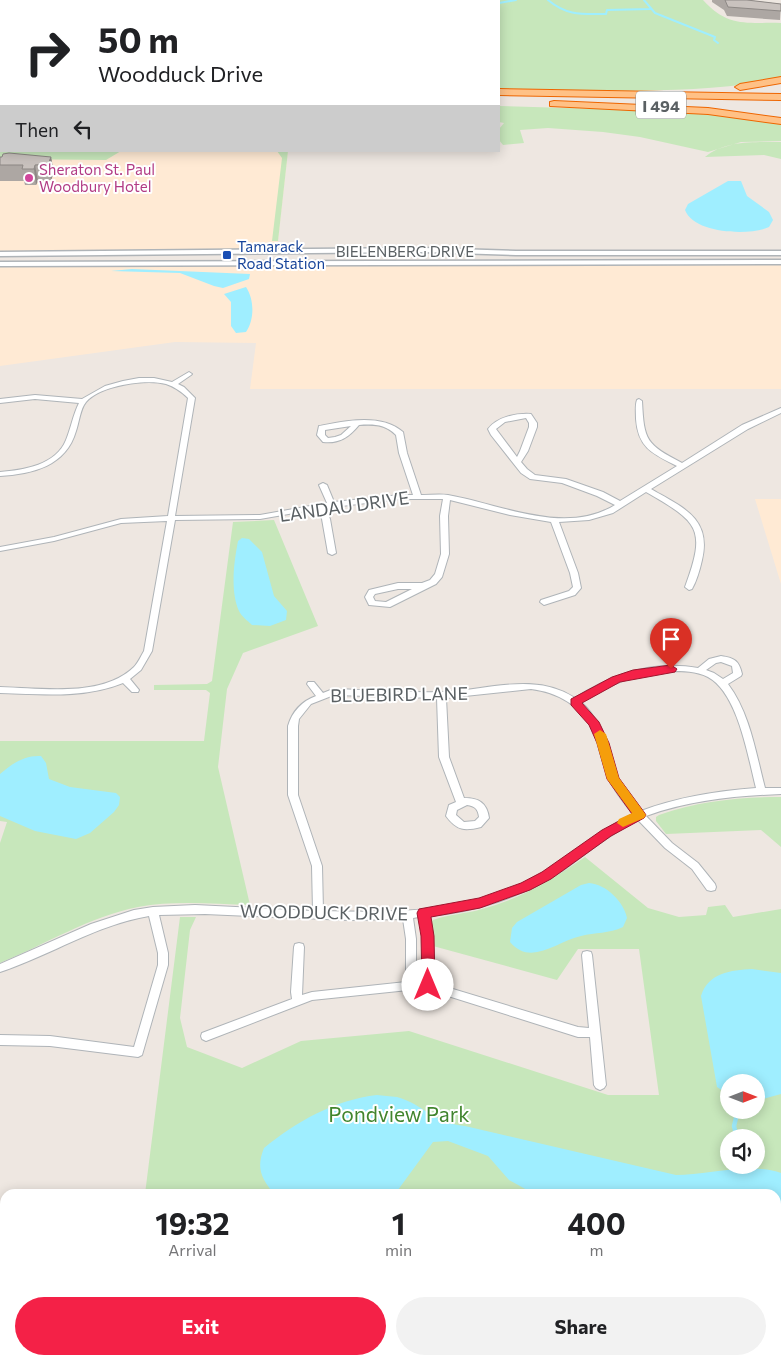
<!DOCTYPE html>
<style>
:root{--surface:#fff;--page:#f2f2f2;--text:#202124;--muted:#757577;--accent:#f42147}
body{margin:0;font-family:Commissioner,sans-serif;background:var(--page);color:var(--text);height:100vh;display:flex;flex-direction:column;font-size:19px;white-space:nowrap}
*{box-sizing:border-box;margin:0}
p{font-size:16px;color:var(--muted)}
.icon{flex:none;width:28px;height:28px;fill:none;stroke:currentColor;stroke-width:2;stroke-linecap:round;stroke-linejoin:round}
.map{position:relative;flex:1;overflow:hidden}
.sheet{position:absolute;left:0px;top:1189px;width:781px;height:176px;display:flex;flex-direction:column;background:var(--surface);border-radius:15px 15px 0 0;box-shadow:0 2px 12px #0003}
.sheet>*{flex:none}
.top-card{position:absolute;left:0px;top:0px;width:500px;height:152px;box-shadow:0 2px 12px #0003;background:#fff;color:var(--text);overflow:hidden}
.needle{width:32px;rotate:90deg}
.buttons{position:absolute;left:720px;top:1074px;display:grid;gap:10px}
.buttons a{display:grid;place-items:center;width:45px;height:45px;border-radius:50%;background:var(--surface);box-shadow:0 2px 12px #0003;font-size:25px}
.pin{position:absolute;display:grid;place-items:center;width:42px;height:42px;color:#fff;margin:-51px -21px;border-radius:50% 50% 50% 0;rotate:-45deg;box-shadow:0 0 5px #0007}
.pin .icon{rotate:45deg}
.me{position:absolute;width:55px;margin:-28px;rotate:0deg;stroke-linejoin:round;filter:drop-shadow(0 0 4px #0008)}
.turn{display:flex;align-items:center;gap:18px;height:105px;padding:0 15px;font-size:22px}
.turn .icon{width:65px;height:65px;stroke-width:2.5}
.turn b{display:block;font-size:35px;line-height:42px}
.then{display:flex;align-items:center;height:48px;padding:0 15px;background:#0003;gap:10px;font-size:19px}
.eta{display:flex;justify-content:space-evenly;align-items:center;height:85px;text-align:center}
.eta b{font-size:30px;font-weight:700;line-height:35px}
.cta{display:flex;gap:10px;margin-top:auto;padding:10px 15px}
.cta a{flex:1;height:58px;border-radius:30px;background:var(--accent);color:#fff;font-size:20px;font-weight:700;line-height:58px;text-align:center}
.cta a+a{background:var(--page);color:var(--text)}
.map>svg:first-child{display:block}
</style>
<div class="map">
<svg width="781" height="1364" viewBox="0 0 781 1364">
<rect width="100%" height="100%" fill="#eee7e1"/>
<path fill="#ffead4" d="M0 120 1 151H288L278 241 281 249 239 251H0Z
M243 263 448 266 781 265V389H250L256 343 175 342 0 366V266Z
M755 499H781V584Z
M0 1252H5V1360H776V1252H781V1364H0Z"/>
<path fill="#c7e7bb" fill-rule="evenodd" d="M463 0H703C728 28 747 22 781 23V79C688 96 593 90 499 89V1Z
M499 106 701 112 781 122V141L741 142 708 152 640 137 603 132 548 128 520 130 524 143 503 145 499 140V129L504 123 499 122Z
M0 120 1 151H121L106 160 0 159Z
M781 142V159L764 155 705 157C725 140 756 142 781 142Z
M277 151H288L278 241H272L282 158Z
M274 520 318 626 243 653 227 689 218 767 250 905C213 904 175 900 138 907 89 917 46 944 0 963V843L7 822 0 821V741H204L210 693 206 690H154V685L207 684 212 681 233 522Z
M781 797V847L761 830 666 834 656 821V817L659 815C699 801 739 797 781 797Z
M585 857 648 908 679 917 706 915 708 907 725 905 733 917 781 909V1252H776V1194H145L180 917H196L190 930 180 1018 187 1047 242 1068 301 1041 409 1031 608 1095H659L639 949H578L557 980 433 946 430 924 433 920C449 914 466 914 482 909 521 899 553 879 585 857ZM729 1082H756V1110H729ZM729 1138H756V1165H729Z"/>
<path fill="#9feeff" d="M728 181H741L747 196 769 212 773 220 769 227C750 236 694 234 685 210L688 204Z
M132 269 250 274 249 279 223 288 214 286 180 273 111 271Z
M246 287C254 299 255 319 246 332L236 333 231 326V302L224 294Z
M242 538 249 539 262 552 274 596 287 611 286 620 270 626 252 625C248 621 241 616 239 611 230 591 234 562 238 541Z
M41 756 46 763 49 779 70 787 116 793 120 797 119 805 114 812 90 833 76 839 35 831 0 816V774C12 764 24 755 41 756Z
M589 883C606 884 624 902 627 918L623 927C609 934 595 932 581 936 557 941 531 967 510 942L512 928 517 922 581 885Z
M752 969 781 973V1094L756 1101V1082H729V1095L717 1087 701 996C708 973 731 970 752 969Z
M377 1095C383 1096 390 1096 397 1097 423 1104 433 1123 465 1126L676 1175C706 1175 753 1162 781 1173V1208L776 1209V1194H608L529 1191 509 1180 488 1156 448 1141 433 1142 395 1194H274C261 1178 256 1168 264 1148 297 1121 335 1100 377 1095Z"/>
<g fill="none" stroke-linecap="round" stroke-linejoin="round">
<path stroke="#9feeff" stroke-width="2" d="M548 0C567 16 582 14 606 14L607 10 651 9
M644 0 655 13 715 37 714 40 718 43
M499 3 516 0"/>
<path stroke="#9feeff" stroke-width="4.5" d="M737 1138 734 1126 738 1110"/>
<defs>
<path id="minor" d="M189 372 192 374 191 375 178 384 184 387 195 398 175 516 260 515 327 503 319 485 323 483 327 485 334 502 400 495H413L399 453 396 435C385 424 373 424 359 425 349 437 339 444 323 442L317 435 319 426C345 421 381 413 403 432L407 453 421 495C430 495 440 494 448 495 500 504 565 536 615 505L597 496 562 483 530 479 521 473 491 435 488 429C497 417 516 413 531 414L537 423V427L528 451 521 462 527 469 535 475 566 479 603 492 620 501 677 466C653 454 638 448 636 419 636 413 635 405 637 400L639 399 642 401C644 441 646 444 682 463L742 425 781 408V413L748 429 651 489C682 507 712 518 702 560 700 569 697 580 692 589L689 590 685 587C707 528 698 522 646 492L613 513 589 520 559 522 578 573 581 588 575 595 544 605 540 602 541 600 569 591 573 587 570 573 551 522 510 515 450 500 448 516 449 554 442 577 436 584 390 607 369 605 365 597 369 590 398 583H422L430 580 435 574 441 554 440 516 443 499H400L325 508 330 519 336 553 332 555 328 553 322 519 317 509 260 519 175 520 152 651 141 670 130 679 139 690 138 692H132L123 683C83 699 42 694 0 693V687C41 688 102 698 134 667 138 663 141 656 144 651L167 521 121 523 54 541 0 551V547L54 537 121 519 168 516 188 398C182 392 175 387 166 384 146 379 101 385 86 402 80 409 79 423 76 431 66 466 33 474 0 476V472C24 470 56 465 66 440 71 428 73 415 79 403L35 399 0 403V399L35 395 82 399 105 386 123 381 139 378H154L172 382ZM526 418 529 423V427L520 451 517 457 496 429 505 422ZM351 426 341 435 335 437 328 438 325 435V430ZM398 589H412L386 602 375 601 373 597 375 594Z
M721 656C735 658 739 661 742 674L741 676 728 684C750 713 756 754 765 788H781V794C735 796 690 800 646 816L672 843 698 863 715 884 716 887 715 890 711 891 707 890 692 869 665 848 638 820C610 834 587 853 562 871 523 897 475 912 429 916L433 936V983L578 1027 589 1028 582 955 583 952 587 951 591 952 592 955 606 1085 604 1088 600 1090 596 1088 594 1085 590 1037H578L429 990 418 989 312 1000 206 1041 202 1039 201 1036 202 1033 292 999 291 992 294 947 295 944 299 943 303 944 304 947 302 995 312 992 406 982V939L403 919 349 920 205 914 159 915 168 953V965L142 1055 138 1057 50 1046 0 1045V1035L50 1036 134 1047 158 965V953L149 916C96 925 51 955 0 972V964L91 924 134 910 153 907 195 905 313 911 312 866 288 795V726C292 712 302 701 316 696L307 684 308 682H314L323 693 333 689C369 690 405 693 440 692 486 691 534 671 575 698 612 674 654 660 698 668L709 659ZM721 662 732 666 733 673 723 679 714 673 706 670 716 663ZM670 671C683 671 696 671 708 677 738 693 748 757 756 788 716 791 678 797 641 811 633 801 624 790 618 779 606 752 605 723 581 702 610 684 635 674 670 671ZM531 689C557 692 582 706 593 730 599 746 602 763 609 779 615 792 624 803 633 814 597 831 569 859 534 878 470 913 394 913 323 911L322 866 298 795V726L299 719 311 704 334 695 437 698 439 757 456 802 449 805 446 816C457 831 465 831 481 827L489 818C487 803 479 798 464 798L449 757 446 698ZM467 805C475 806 478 809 479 817L475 821 464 822 456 815 457 810ZM419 917 423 936V981H416V939L413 918Z"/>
<path id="tertiary" d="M424 248 516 251H781V255H516L424 252 0 256V252Z
M781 260V264L0 266V262Z"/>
<path id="motorway" d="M0 27H1V34H0Z
M0 70H1V76H0Z
M781 77V83L740 90 735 87 740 84Z
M499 89 781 94V100L499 95Z
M554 101 708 108 781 118V124L708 114 550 106V102Z
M0 115H1V121H0Z"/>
</defs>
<use href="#minor" stroke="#afb4b8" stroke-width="2"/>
<use href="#tertiary" stroke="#afb4b8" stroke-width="3"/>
<use href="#motorway" stroke="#e60" stroke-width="2"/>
<use href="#minor" fill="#fff" fill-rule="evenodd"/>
<use href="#tertiary" fill="#fff" fill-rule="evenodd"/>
<use href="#motorway" fill="#ffc186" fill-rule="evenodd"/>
</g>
<path fill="#ada7a3" d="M79 0H194V1H80Z
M712 0H747L781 4 780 20 727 16 724 10 712 2Z
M0 157H51L54 173 51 180 38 181 36 185H25L24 181H0Z"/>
<path fill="#8d8885" d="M51 157 54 173 51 180 48 164Z
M35 165 38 181 36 185 34 169Z"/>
<path fill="#c9c2be" stroke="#8d8885" d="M85 0H178H144V1H88Z
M725 0H747L781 4V11L728 7Z
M9 153 51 157 48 164 35 165 34 169H22L23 165H0V157H2L3 154Z
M601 1360H765L775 1364H599Z"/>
<path fill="#f42147" stroke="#9f152e" d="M671 665 677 669 675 672 620 682 582 703 599 722 609 743 619 778 644 812 646 815 644 818 611 836 551 879 530 890 480 908 431 917 434 936 435 985 433 989H424L422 985 421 936 417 913 419 909 479 898 521 883 542 872 602 830 632 814 607 779 597 743 589 725 571 705V699L612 677 633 670Z"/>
<path fill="#f59e0b" d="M600 730 606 734 619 778 646 815 644 818 623 827 617 823 619 819 632 813 607 779 594 734Z"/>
<circle fill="#d1479c" stroke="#fff" stroke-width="2" cx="29" cy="178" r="5"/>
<rect fill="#1a4fb4" stroke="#fff" stroke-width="2" x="222" y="250" width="10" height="10" rx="2.5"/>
<g text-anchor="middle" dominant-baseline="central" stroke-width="4" stroke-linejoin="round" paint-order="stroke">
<g font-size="15" fill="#b23c85" stroke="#fff" text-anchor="start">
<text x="39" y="169">Sheraton St. Paul<tspan x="39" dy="17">Woodbury Hotel</tspan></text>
</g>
<g font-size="15" fill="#164399" stroke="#fff" text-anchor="start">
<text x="237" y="246">Tamarack<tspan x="237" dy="17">Road Station</tspan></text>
</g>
<g font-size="15" fill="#5a6063" stroke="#fff">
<text x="405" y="251">BIELENBERG DRIVE</text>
</g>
<rect fill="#fff" stroke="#8c9092" stroke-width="1" x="636" y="91.5" width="50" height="27" rx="4"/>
<g font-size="16" font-weight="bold" fill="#5a6063">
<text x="661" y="105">I 494</text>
</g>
<g font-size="18" fill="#5a6063" stroke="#fff">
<text transform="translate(344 506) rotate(-8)">LANDAU DRIVE</text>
<text transform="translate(399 694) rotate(-1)">BLUEBIRD LANE</text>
<text transform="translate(324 912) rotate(1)">WOODDUCK DRIVE</text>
</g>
<g font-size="21" fill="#41852e" stroke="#fff">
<text x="399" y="1113">Pondview Park</text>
</g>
</g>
</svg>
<div class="buttons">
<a><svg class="needle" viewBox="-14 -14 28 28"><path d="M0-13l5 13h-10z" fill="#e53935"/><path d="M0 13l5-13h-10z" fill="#757577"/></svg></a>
<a><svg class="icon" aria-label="sound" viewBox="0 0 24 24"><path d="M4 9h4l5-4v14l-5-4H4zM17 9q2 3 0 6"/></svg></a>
</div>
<div class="pin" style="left:671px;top:669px;background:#d93025"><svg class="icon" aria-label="arrive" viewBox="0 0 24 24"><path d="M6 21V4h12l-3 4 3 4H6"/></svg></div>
<svg class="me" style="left:428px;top:985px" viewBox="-20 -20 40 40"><circle r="19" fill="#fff"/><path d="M0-13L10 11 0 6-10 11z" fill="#f42147"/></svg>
<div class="top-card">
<div class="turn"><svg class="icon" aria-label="right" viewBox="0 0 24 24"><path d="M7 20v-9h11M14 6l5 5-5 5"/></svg><div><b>50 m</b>Woodduck Drive</div></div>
<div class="then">Then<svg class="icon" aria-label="left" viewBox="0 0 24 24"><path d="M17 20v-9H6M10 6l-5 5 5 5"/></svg></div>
</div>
<section class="sheet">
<div class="eta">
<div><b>19:32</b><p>Arrival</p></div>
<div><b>1</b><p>min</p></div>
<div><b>400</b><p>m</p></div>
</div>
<div class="cta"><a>Exit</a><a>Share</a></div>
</section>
</div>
